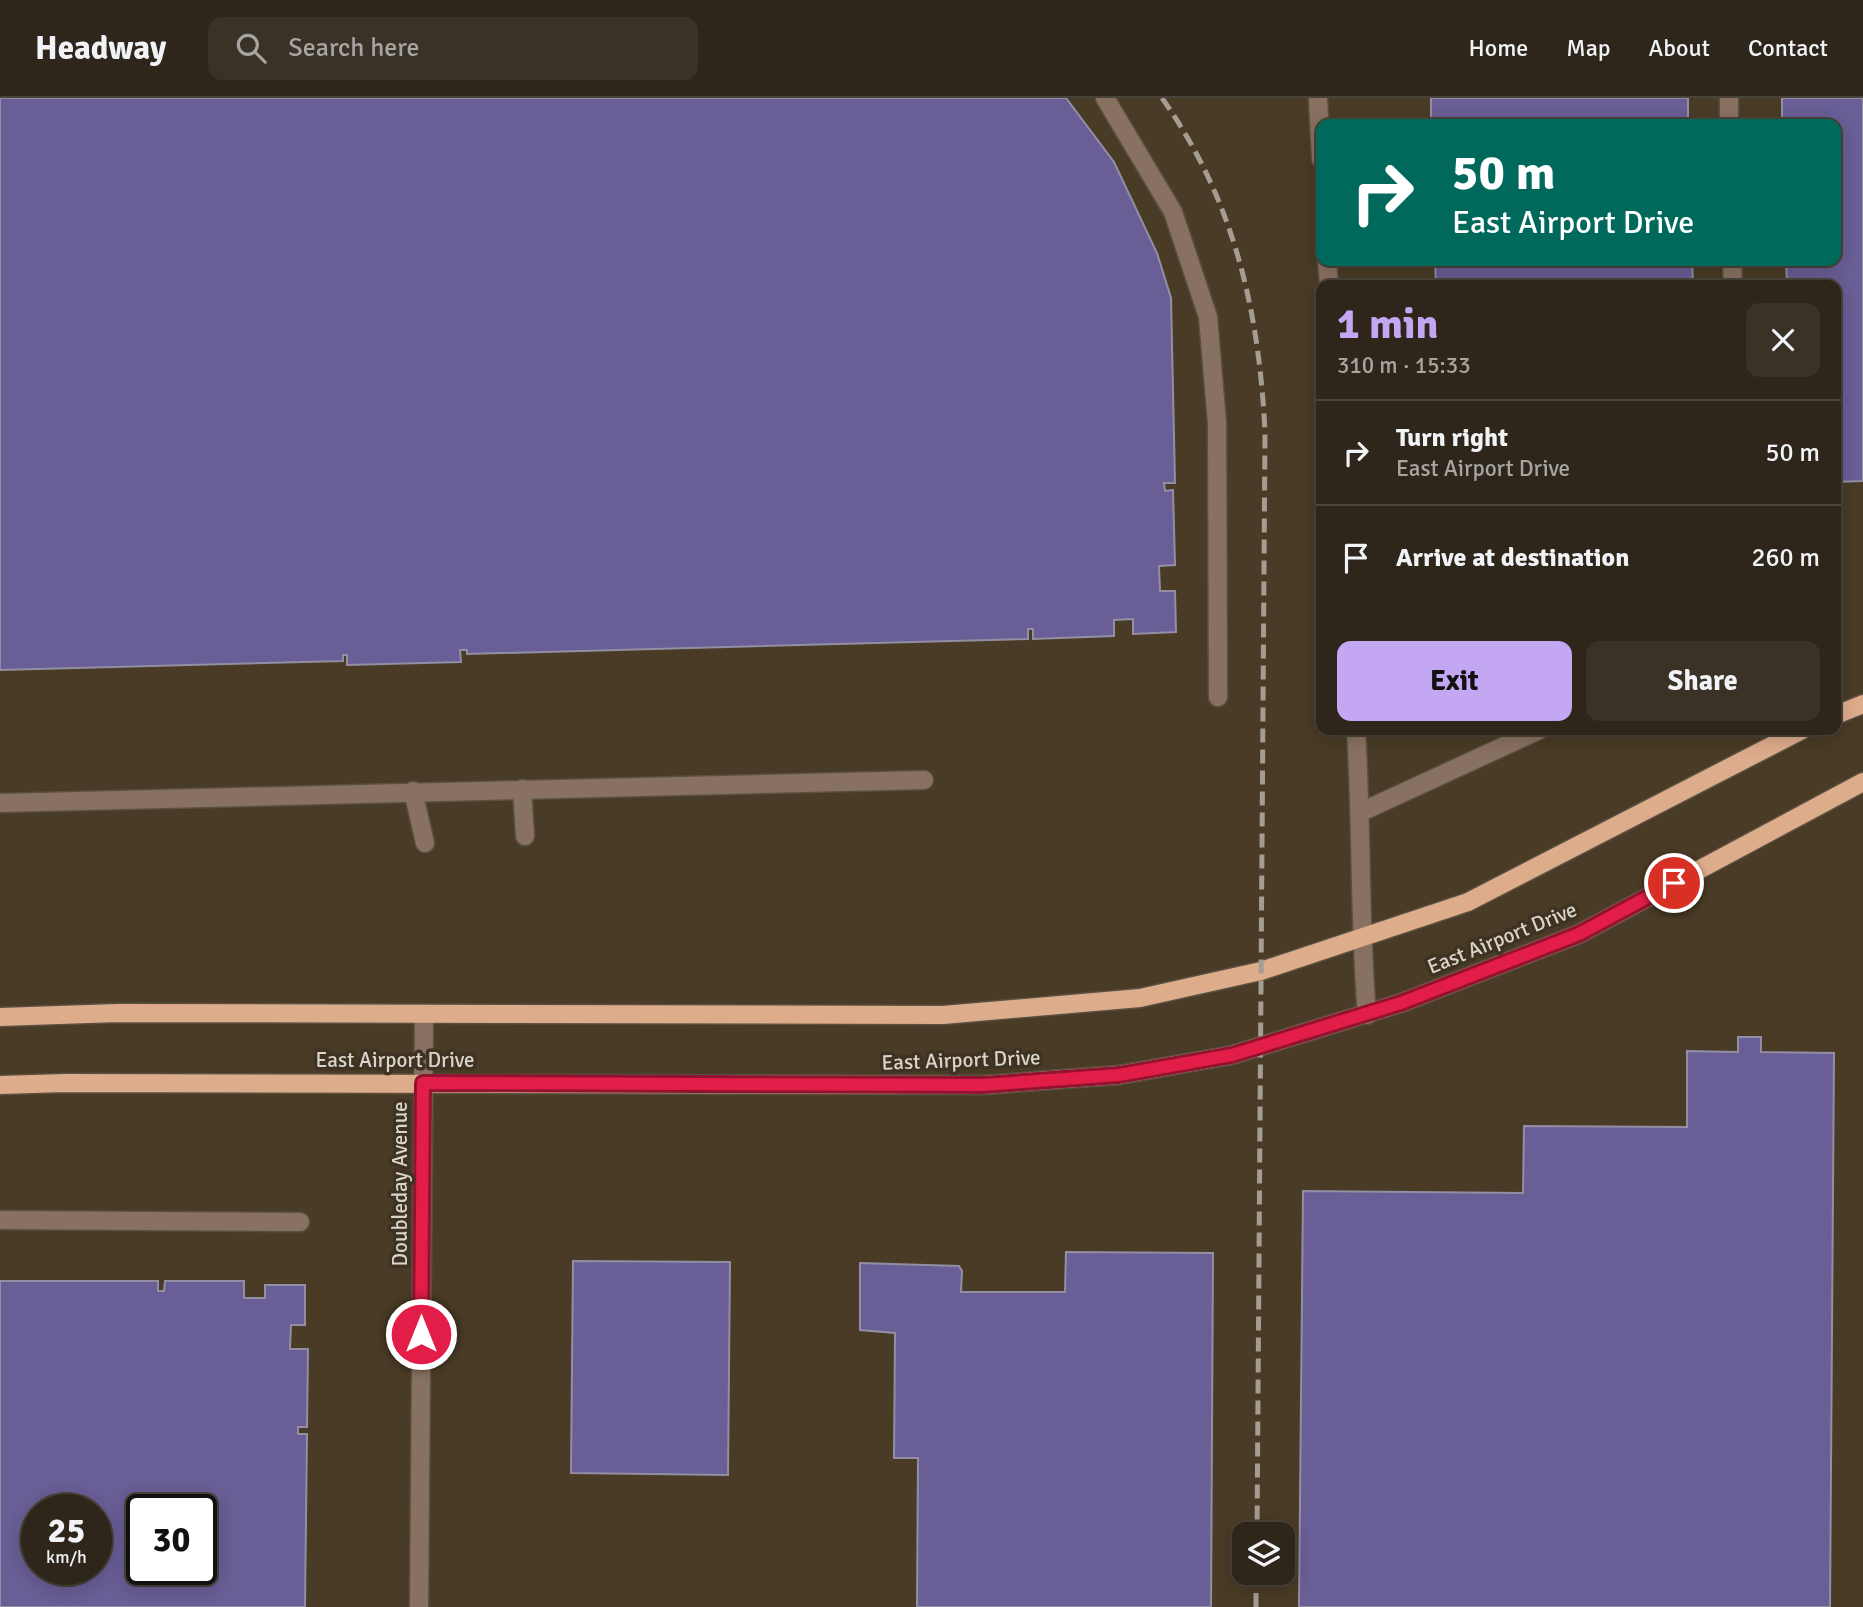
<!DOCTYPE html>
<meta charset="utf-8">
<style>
:root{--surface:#2e261a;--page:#3a3227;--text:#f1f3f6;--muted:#a7a5a2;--line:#494339;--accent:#c3a7f2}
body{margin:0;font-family:Signika,sans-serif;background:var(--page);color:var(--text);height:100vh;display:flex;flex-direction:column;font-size:26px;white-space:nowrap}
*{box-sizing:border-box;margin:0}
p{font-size:23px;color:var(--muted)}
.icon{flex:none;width:38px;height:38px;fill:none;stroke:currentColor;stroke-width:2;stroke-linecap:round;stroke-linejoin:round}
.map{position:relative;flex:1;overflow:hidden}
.side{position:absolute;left:1316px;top:182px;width:525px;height:455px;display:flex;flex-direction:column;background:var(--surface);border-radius:14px;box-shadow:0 4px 18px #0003,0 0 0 2px var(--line)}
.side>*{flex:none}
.hud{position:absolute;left:1316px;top:21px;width:525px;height:147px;border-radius:14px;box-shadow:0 4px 18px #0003,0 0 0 2px var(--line);background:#00695c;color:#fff;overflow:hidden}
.controls{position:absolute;left:1232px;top:1424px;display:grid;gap:14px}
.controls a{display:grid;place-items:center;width:63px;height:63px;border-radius:14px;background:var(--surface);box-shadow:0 4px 18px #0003,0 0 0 2px var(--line);font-size:35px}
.speed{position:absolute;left:21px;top:1396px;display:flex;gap:14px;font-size:35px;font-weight:700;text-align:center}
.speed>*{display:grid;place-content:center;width:91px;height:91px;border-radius:50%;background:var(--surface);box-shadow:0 4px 18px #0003,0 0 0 2px var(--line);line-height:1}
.speed small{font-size:18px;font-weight:400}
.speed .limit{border:4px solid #111;border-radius:10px;background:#fff;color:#111}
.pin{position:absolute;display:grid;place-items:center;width:60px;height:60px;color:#fff;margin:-30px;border:4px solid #fff;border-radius:50%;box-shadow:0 2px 7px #0007}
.me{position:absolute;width:77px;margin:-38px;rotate:0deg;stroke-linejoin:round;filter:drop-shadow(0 0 5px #0008)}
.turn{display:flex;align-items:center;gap:24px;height:147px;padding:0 21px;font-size:32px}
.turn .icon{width:91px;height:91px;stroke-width:2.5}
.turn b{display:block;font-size:49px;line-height:60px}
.round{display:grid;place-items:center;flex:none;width:74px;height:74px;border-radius:14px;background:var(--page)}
.head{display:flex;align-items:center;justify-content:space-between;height:119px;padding:0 21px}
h1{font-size:42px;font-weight:800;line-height:52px;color:var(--accent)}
.cta{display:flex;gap:14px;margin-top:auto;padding:14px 21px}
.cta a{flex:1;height:80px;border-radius:14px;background:var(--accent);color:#111;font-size:28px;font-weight:800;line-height:80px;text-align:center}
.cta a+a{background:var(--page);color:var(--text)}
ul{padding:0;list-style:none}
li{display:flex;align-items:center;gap:21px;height:105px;padding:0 21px;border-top:2px solid var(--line)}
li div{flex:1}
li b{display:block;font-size:26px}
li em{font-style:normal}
header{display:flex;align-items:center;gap:42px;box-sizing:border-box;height:98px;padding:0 35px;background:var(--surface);border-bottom:2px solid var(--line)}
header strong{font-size:33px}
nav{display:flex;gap:38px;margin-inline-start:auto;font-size:24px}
.search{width:490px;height:63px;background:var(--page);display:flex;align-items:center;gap:18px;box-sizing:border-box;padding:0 24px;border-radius:14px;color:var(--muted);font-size:26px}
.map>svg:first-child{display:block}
</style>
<header>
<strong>Headway</strong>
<div class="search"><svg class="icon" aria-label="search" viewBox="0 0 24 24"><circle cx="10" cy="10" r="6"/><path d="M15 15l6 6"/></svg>Search here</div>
<nav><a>Home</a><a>Map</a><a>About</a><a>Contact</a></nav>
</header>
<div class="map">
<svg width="1863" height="1509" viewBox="0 0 1863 1509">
<rect width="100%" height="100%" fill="#3e3323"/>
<path fill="#493b25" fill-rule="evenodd" d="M0 0H1863V1509H0ZM1321 26H1836V163H1321ZM1321 187H1836V632H1321ZM37 1412H96V1472H37ZM142 1412H201V1472H142ZM1244 1437H1283V1475H1244Z"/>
<path fill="#695e95" stroke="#928fa4" stroke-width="2" fill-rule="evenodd" d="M0 0H1066L1114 64 1157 155 1171 200 1175 385H1164L1165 393 1173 392 1175 467 1159 468 1160 493H1175L1176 534 1133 536V521L1114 522V538L1033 541V531H1028V541L467 556V552H460L461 564 347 567V557H343V563L0 572Z
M1431 0H1688V26H1431Z
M1782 0H1863V383L1836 384V187H1787L1786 163H1836V26H1782Z
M1435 163H1692L1693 187H1436Z
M1738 939H1761V954L1834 955 1830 1509H1299L1303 1093 1523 1095 1524 1028 1687 1029V953L1738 954Z
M1066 1154 1213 1155 1211 1509H917L918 1360H894L895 1235 860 1232V1165L959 1168 962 1173 961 1194H1065Z
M573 1163 730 1164 728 1377 571 1375Z
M0 1183H158V1193H164L165 1183H244V1200H265V1187H305V1227H291L290 1251H308L307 1329H298V1336H307L305 1509H0ZM37 1412H96V1472H37ZM142 1412H201V1472H142Z"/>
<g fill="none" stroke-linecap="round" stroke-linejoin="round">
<defs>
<path id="minor" d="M1105 0 1173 114 1208 219 1217 325 1218 599
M1318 0 1321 61
M1729 0V26
M1327 163 1329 187
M1732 163 1733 187
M1356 632C1362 727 1359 822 1367 917
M522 691 525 738
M413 693 425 745
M0 705 924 682
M1361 714 1539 632
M0 1122 300 1124
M419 1509 424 916"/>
<path id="major" d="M1836 617 1863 606
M0 919 118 915 943 917 1140 900 1261 873 1468 804 1802 632
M0 987 66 985 983 987 1119 977 1232 957 1401 905 1579 836 1863 684"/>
</defs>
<use href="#minor" stroke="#5a5041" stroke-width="21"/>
<use href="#major" stroke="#5a5041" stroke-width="21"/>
<use href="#minor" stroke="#897161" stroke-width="18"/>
<use href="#major" stroke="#ddac8b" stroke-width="18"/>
<path stroke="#a59d91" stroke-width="5" stroke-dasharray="14 7" stroke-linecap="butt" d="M1162 0C1234 102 1259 212 1265 334L1257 1437
M1256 1509V1475"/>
</g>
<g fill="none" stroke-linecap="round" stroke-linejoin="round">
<defs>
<path id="route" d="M421 1236 423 985 983 987 1119 977 1232 957 1401 905 1579 836 1674 785"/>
</defs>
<use href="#route" stroke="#92132f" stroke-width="18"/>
<use href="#route" stroke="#e11d48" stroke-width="12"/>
</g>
<g text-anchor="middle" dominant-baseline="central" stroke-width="7" stroke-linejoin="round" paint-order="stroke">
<g font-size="21" fill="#dad4ca" stroke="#3e3323">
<text transform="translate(1502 840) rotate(-22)">East Airport Drive</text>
<text x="395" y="962">East Airport Drive</text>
<text transform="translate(961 962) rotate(-2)">East Airport Drive</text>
<text transform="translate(400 1086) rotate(-90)">Doubleday Avenue</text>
</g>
</g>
</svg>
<div class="controls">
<a><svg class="icon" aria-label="layers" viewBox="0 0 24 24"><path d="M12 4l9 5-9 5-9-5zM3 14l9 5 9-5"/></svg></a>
</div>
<div class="speed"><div>25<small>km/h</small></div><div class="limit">30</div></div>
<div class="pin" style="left:1674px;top:785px;background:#d93025"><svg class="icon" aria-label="arrive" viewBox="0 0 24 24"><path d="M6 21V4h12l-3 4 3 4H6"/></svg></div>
<svg class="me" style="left:421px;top:1236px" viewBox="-20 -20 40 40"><circle r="17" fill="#e11d48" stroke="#fff" stroke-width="3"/><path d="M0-11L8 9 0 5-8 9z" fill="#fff"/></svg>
<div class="hud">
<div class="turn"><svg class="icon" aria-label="right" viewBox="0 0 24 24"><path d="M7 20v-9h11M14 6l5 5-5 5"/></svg><div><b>50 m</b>East Airport Drive</div></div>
</div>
<section class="side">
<div class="head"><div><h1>1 min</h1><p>310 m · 15:33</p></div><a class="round"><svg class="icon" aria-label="close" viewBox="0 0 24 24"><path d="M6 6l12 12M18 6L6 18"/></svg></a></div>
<ul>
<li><svg class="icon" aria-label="right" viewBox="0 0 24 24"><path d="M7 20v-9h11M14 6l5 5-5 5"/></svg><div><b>Turn right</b><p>East Airport Drive</p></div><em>50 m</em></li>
<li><svg class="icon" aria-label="arrive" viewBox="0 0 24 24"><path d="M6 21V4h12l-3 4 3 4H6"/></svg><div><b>Arrive at destination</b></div><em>260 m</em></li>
</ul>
<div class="cta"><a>Exit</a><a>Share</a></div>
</section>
</div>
